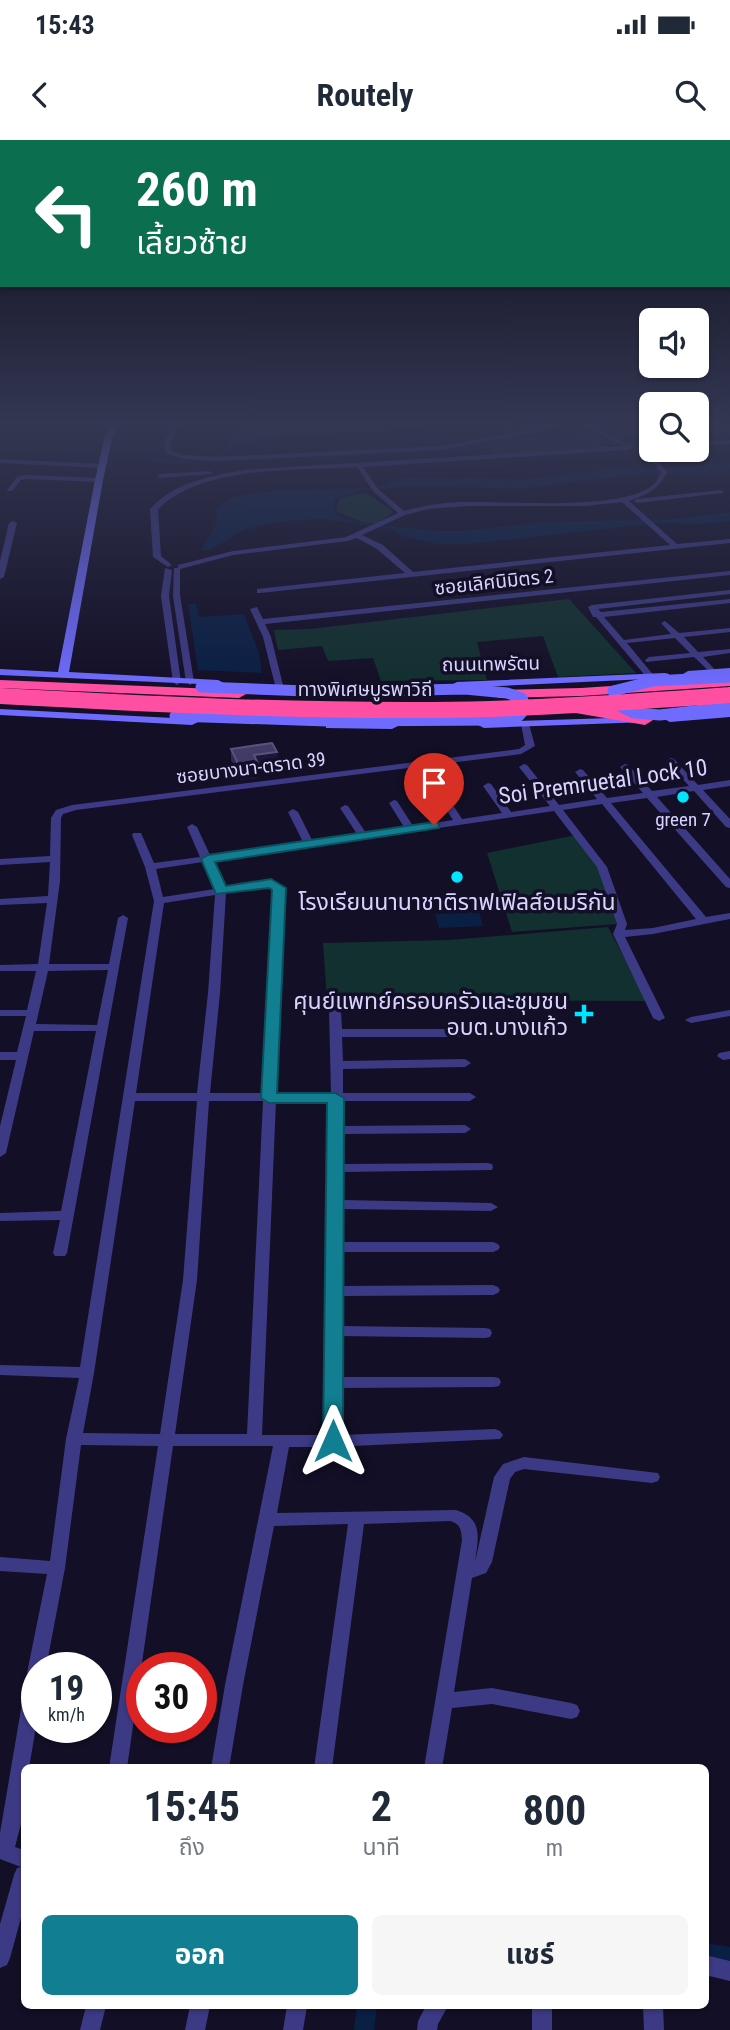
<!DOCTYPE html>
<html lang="th">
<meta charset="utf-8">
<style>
:root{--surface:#fff;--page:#f6f6f7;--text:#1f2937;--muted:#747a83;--accent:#117e91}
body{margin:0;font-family:"Roboto Condensed","Noto Sans Thai",sans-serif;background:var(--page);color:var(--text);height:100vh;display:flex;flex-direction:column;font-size:26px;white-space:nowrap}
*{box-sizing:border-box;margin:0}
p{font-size:23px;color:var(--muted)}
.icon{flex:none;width:38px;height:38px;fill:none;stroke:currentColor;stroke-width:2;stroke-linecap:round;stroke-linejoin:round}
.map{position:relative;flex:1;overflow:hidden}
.details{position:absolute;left:21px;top:1624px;width:688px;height:245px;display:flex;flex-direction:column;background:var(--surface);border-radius:10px;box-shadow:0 2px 5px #0004}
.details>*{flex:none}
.guide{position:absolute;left:0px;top:0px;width:732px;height:147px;box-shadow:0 2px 5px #0004;background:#0b6e4f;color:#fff;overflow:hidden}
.controls{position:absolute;left:639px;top:168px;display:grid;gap:14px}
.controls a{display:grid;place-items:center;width:70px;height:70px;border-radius:10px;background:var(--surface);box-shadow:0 2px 5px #0004;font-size:35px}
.speed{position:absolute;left:21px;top:1512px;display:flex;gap:14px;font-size:35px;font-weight:700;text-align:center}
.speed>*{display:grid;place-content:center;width:91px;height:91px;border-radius:50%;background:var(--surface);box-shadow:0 2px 5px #0004;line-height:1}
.speed small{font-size:18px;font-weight:400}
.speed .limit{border:10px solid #d22;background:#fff;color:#111}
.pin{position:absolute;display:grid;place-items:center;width:60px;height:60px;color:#fff;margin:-72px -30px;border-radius:50% 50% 50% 0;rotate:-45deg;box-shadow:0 0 7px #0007}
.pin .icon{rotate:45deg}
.me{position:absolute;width:77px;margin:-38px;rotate:0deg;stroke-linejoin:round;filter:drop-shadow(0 0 5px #0008)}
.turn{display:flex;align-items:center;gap:24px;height:147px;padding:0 21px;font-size:32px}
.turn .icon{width:91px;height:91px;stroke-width:2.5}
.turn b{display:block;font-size:49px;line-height:60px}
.eta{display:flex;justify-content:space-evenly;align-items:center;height:119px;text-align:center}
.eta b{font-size:42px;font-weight:700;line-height:49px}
.action{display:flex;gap:14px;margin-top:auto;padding:14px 21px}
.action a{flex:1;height:80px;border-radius:10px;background:var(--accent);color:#fff;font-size:28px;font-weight:700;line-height:80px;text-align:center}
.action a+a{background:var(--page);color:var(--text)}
.status{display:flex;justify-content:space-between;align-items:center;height:49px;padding:0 35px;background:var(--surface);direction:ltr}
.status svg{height:19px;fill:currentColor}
header{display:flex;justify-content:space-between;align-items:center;height:91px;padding:0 21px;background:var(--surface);font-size:32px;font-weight:700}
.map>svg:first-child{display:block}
</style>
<div class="status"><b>15:43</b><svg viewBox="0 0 49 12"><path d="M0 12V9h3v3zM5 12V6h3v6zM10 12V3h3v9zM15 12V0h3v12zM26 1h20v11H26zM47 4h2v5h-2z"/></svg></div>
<header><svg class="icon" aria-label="back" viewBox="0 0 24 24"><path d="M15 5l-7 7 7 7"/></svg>Routely<svg class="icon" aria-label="search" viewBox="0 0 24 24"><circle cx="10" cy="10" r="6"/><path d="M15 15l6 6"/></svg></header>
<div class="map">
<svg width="730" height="1890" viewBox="0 0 730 1890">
<rect width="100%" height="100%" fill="#130f26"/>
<path fill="#12302f" d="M598 299 606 309 492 315 485 305Z
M366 353 394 372 375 384 362 382 337 372 336 367 340 358Z
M569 459 636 533 558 537 543 496 477 502 487 540 381 541 373 518 328 521 322 506 278 510 274 490 310 489Z
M576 695 594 715 617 784 512 792 487 713Z
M608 787 647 861 327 860 323 803 448 800Z"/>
<path fill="#0a1f44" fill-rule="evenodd" d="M242 282H507L520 299 593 295 601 298 485 305 487 309 174 324 153 321 154 318 184 321 216 320ZM486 284 499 289 507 298 445 309 222 319 235 305 266 297Z
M730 323V334L648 333 519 349 420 346 364 350 336 358 333 368 338 376 355 382 436 391H462L544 382 674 379 730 372V381L701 384 659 383 470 404H437L405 397 391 389 324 379 300 380 271 383 244 390 210 410H201L217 382 216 369 229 359 247 354 281 350 376 348 404 338 530 339 607 329 647 330Z
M188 464H196L199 477 244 474 259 513 262 533 198 530Z
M479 772 483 786 439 788 435 774Z"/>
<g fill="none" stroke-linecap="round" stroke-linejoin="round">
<path fill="#0a1f44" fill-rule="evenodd" d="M730 287V291L696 293V289Z
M651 291V295L594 299 591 297 594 295Z
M705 1803 730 1807V1827L705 1823Z
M357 1866H377L374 1890H354Z"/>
<path fill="#3d3a85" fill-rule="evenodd" d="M175 282H181L170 303 171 311 184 315 216 317 440 306 533 289 556 282 584 283 583 282H590L612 297 632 305V308L629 310 363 327 378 349 404 371C426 365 447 362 469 362 508 361 631 372 656 342 658 339 659 335 661 332L643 312 651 306V310H653L650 312 667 332C658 350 648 354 629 361L677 404 730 399V403L260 453H257V449L405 433 377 409 357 398 348 401 233 415 180 429V455L194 542 190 545 186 542 173 456 174 428H178V425L233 411 346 397 398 373 373 351 357 327C296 331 203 325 158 369L161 416 172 425 168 427 153 417 150 369C175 342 210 336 244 330L625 306 608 299 591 288 573 285 557 286 534 293 440 310 216 321 183 319 166 313 164 303ZM622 362 670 405 413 432 383 405 362 395 405 375 428 369 467 366H586Z
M730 300V304L696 306V302Z
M0 319 103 324 106 326 103 328 0 323Z
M209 331 212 333 211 334 160 338 157 336 160 334Z
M25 335 99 338 102 340 99 342 25 339 21 340 12 351H8L7 350 17 337Z
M721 350 724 352 723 353 637 363 634 361 637 359Z
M13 381 17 383 4 437 0 439V421L9 383Z
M165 428 172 430 169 456 181 542 177 545 173 542 161 456Z
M730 431V435L265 484 271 497 283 545 279 548 275 545 263 497 250 469 257 467 263 479Z
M730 450V454L598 469 601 472 730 459V463L604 477 624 500 671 494 661 483 665 481 679 493 730 488V492L684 497 698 512 730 509V513L703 517 717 532 713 535 694 517 646 522 645 520 649 517 690 513 675 498 627 503 655 537 648 539 596 477H593L588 467 592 465Z
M525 581 529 584 535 606 521 614 417 627 432 645 427 648 424 647 408 628 76 670 63 674 61 678 60 741 49 824H109L118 778 123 775 128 778 67 1113 65 1116H55L53 1113 60 1080 0 1081V1073L61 1071 96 891H34L6 1013 0 1017V986L16 920H0V912H17L26 876H0V870H27L36 831H0V825L38 824 47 763 0 765V759L48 756 50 722 0 725V719L50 716 51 678 56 670 72 665 519 609 525 605 521 584ZM108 830 97 885 36 884 48 831Z
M671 618 674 619 698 645 730 640V646L703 650 730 679V688L726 687 694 651 657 657 730 739V748L726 747 647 658 611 663 706 777 730 773V779L653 794 625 797 665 878 659 881 653 878 613 794 617 784 597 727 554 671 213 721 225 747 271 740 284 748 276 953H331L329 870 339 862 351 859 451 860 453 862 451 864 447 865 347 866 341 871 342 889H459L465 893 459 897H342L343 921 465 919 471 923 465 927 343 929V953H470L476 957 470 961H343V986L465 985 471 989 465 993 343 994 342 1024 487 1023 492 1024 493 1027 492 1030 342 1032V1060L491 1063 498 1067 491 1071 342 1069V1102H493L498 1104 500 1107 498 1110 493 1112H342V1146L493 1145 498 1147 500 1150 498 1153 493 1155 342 1156 341 1186 485 1188 490 1189 492 1193 490 1197 485 1198 341 1196V1237H494L499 1238 501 1242 499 1246 494 1247 341 1248V1295L495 1289 500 1291 503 1295 500 1299 333 1307H289L277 1373 456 1370C484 1379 478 1398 475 1422L494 1337 503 1324 524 1317 658 1333 660 1337 658 1341 652 1343 524 1329 515 1332 510 1339 492 1422 486 1433 472 1438 454 1552 492 1548 571 1563 577 1565 580 1571 577 1577 571 1579 492 1564 452 1568 442 1628H424L462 1400C461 1390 461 1384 450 1381L364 1384 332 1628H314L348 1384 274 1386 243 1545 229 1628H211L225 1545 273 1306H173L127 1628H109L158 1306 81 1305 65 1428 46 1528H37V1581L29 1628H24L22 1680 15 1707 24 1710V1767L10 1818 7 1825 0 1828V1784L14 1735 17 1728 21 1727 0 1719V1693L28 1528 47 1434 0 1431V1417L50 1421 66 1299 79 1238 0 1235V1225L80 1227 154 761 145 727 132 695 133 693H141L154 723 200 717 187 687 192 684 197 687 210 715 303 702 288 672 293 669 298 672 312 700 357 694 340 668 345 665 348 666 366 693 404 687 389 663 394 660 397 661 413 686 453 680 435 652 440 649 443 650 462 679 502 673 483 646 488 643 491 644 511 672 550 666 519 627 524 624 527 625 559 665 597 659 575 632 580 629 583 630 607 658 643 653 620 627 625 624 628 625 652 651 689 646 666 621ZM602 664 696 779 653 788 625 790 627 784 607 727 563 670ZM203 722 215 749 163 757 156 729ZM269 746 274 749 264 953H210L220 853 226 753ZM215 755 208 853 197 953H136L164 763ZM135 961H197L183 1140 160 1294 83 1293 94 1233ZM209 961H263L247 1294H175L197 1140ZM276 961H330L329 1025 328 1028 329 1031V1061L326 1064 329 1067 326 1240 325 1243V1295H262Z
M730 870V876L691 883 685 880 691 877Z
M730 911V919L723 920 717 916 719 913Z
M705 1815 730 1821V1841L705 1835Z
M86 1866H106L100 1890H80Z
M190 1866H210L205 1890H185Z
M287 1866H307L303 1890H283Z
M426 1866H448L438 1884 437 1890H417L418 1881Z
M532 1866H552V1890H532Z
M643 1866H663L664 1890H644Z"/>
<path fill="#6f6bff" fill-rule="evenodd" d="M113 282H121L113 295 103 340 69 532 218 540 224 543 222 545 0 535V529L58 532 95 340 105 295Z
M730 528V534L688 537 683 534 688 531Z
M665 533 669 534V538L457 548 451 545 457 542Z
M365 543 371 546 369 548 300 549 294 546 300 543Z
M0 569 192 579 198 582 192 585 0 575Z
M730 571V577L670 582 664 579 670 576Z
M644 577 648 578V582L484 588 478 585 484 582Z
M330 583H392L398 586 392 589 326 588V584Z"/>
<path fill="#ff4fa3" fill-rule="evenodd" d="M730 538V546L581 556 499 558 492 554 499 550 581 548Z
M0 540 239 550 246 554 239 558 0 548Z
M569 563 625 570 650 577 653 580 645 585 564 571 561 568Z"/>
<path stroke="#6f6bff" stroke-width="11" d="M730 537 653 541 613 551 621 567 634 573 660 575 730 567
M175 576 327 581 500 580 519 576 526 568 522 558 507 553 465 549 333 552 201 547"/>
<path stroke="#ff4fa3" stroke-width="16" d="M0 556C144 564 289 571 434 570 533 569 631 562 730 555"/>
</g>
<path fill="#312854" d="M231 609 277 612 278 624 259 627V638L241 640 231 620Z"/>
<path fill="#1d163a" d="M277 612 278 624 259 627V638L241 640 240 628 254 615Z"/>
<path fill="#433a66" stroke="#5a527e" stroke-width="2" d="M272 603 277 612 254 615 259 626 240 628 231 609Z"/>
<linearGradient id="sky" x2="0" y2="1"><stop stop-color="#0a0815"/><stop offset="0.52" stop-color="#333752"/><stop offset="1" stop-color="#333752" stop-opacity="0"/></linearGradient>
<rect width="730" height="546" fill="url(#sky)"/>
<path fill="#117e91" stroke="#0b525e" stroke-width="2" d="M434 682 439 683V688L215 722 226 746 271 739 286 748 277 953H335L344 958 343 1301 340 1307 333 1309 326 1307 323 1301 327 963H269L261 958 272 750 269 748 216 754 201 719 208 715Z"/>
<g fill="#00e5ff" stroke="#130f26" stroke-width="2.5">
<circle cx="683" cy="657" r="7"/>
<circle cx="457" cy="737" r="7"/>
<path d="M580.5 863.5h7v7h7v7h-7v7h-7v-7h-7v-7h7z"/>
</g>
<g text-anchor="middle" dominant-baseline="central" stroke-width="7" stroke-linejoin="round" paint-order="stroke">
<g font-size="19" fill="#d9d4ff" stroke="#130f26">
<text transform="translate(494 442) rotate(-6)">ซอยเลิศนิมิตร 2</text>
<text transform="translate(491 524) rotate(-1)">ถนนเทพรัตน</text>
<text x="365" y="549">ทางพิเศษบูรพาวิถี</text>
<text transform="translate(251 628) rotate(-7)">ซอยบางนา-ตราด 39</text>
</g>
<g font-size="19" fill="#d9d4ff" stroke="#130f26">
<text x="683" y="679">green 7</text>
</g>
<g font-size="23" fill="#d9d4ff" stroke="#130f26">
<text transform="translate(603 642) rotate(-8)">Soi Premruetal Lock 10</text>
</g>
<g font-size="23" fill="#d9d4ff" stroke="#130f26">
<text x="457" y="762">โรงเรียนนานาชาติราฟเฟิลส์อเมริกัน</text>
<text x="568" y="861" text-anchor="end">ศุนย์แพทย์ครอบครัวและชุมชน<tspan x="568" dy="26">อบต.บางแก้ว</tspan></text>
</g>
</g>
</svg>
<div class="controls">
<a><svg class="icon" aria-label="sound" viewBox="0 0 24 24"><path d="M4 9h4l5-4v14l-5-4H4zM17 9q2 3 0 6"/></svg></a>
<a><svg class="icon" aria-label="search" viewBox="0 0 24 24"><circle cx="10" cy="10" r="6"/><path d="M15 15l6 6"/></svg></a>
</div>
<div class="speed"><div>19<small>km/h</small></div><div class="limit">30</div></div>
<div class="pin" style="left:434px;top:685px;background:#d93025"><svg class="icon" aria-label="arrive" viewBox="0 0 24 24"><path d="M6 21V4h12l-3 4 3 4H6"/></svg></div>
<svg class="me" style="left:333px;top:1301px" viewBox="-20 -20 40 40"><path d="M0-17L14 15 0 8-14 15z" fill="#117e91" stroke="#fff" stroke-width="4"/></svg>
<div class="guide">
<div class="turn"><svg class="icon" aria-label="left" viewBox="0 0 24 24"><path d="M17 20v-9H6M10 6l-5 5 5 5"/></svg><div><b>260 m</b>เลี้ยวซ้าย</div></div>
</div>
<section class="details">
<div class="eta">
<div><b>15:45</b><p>ถึง</p></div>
<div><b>2</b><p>นาที</p></div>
<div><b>800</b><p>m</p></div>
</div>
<div class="action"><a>ออก</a><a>แชร์</a></div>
</section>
</div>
